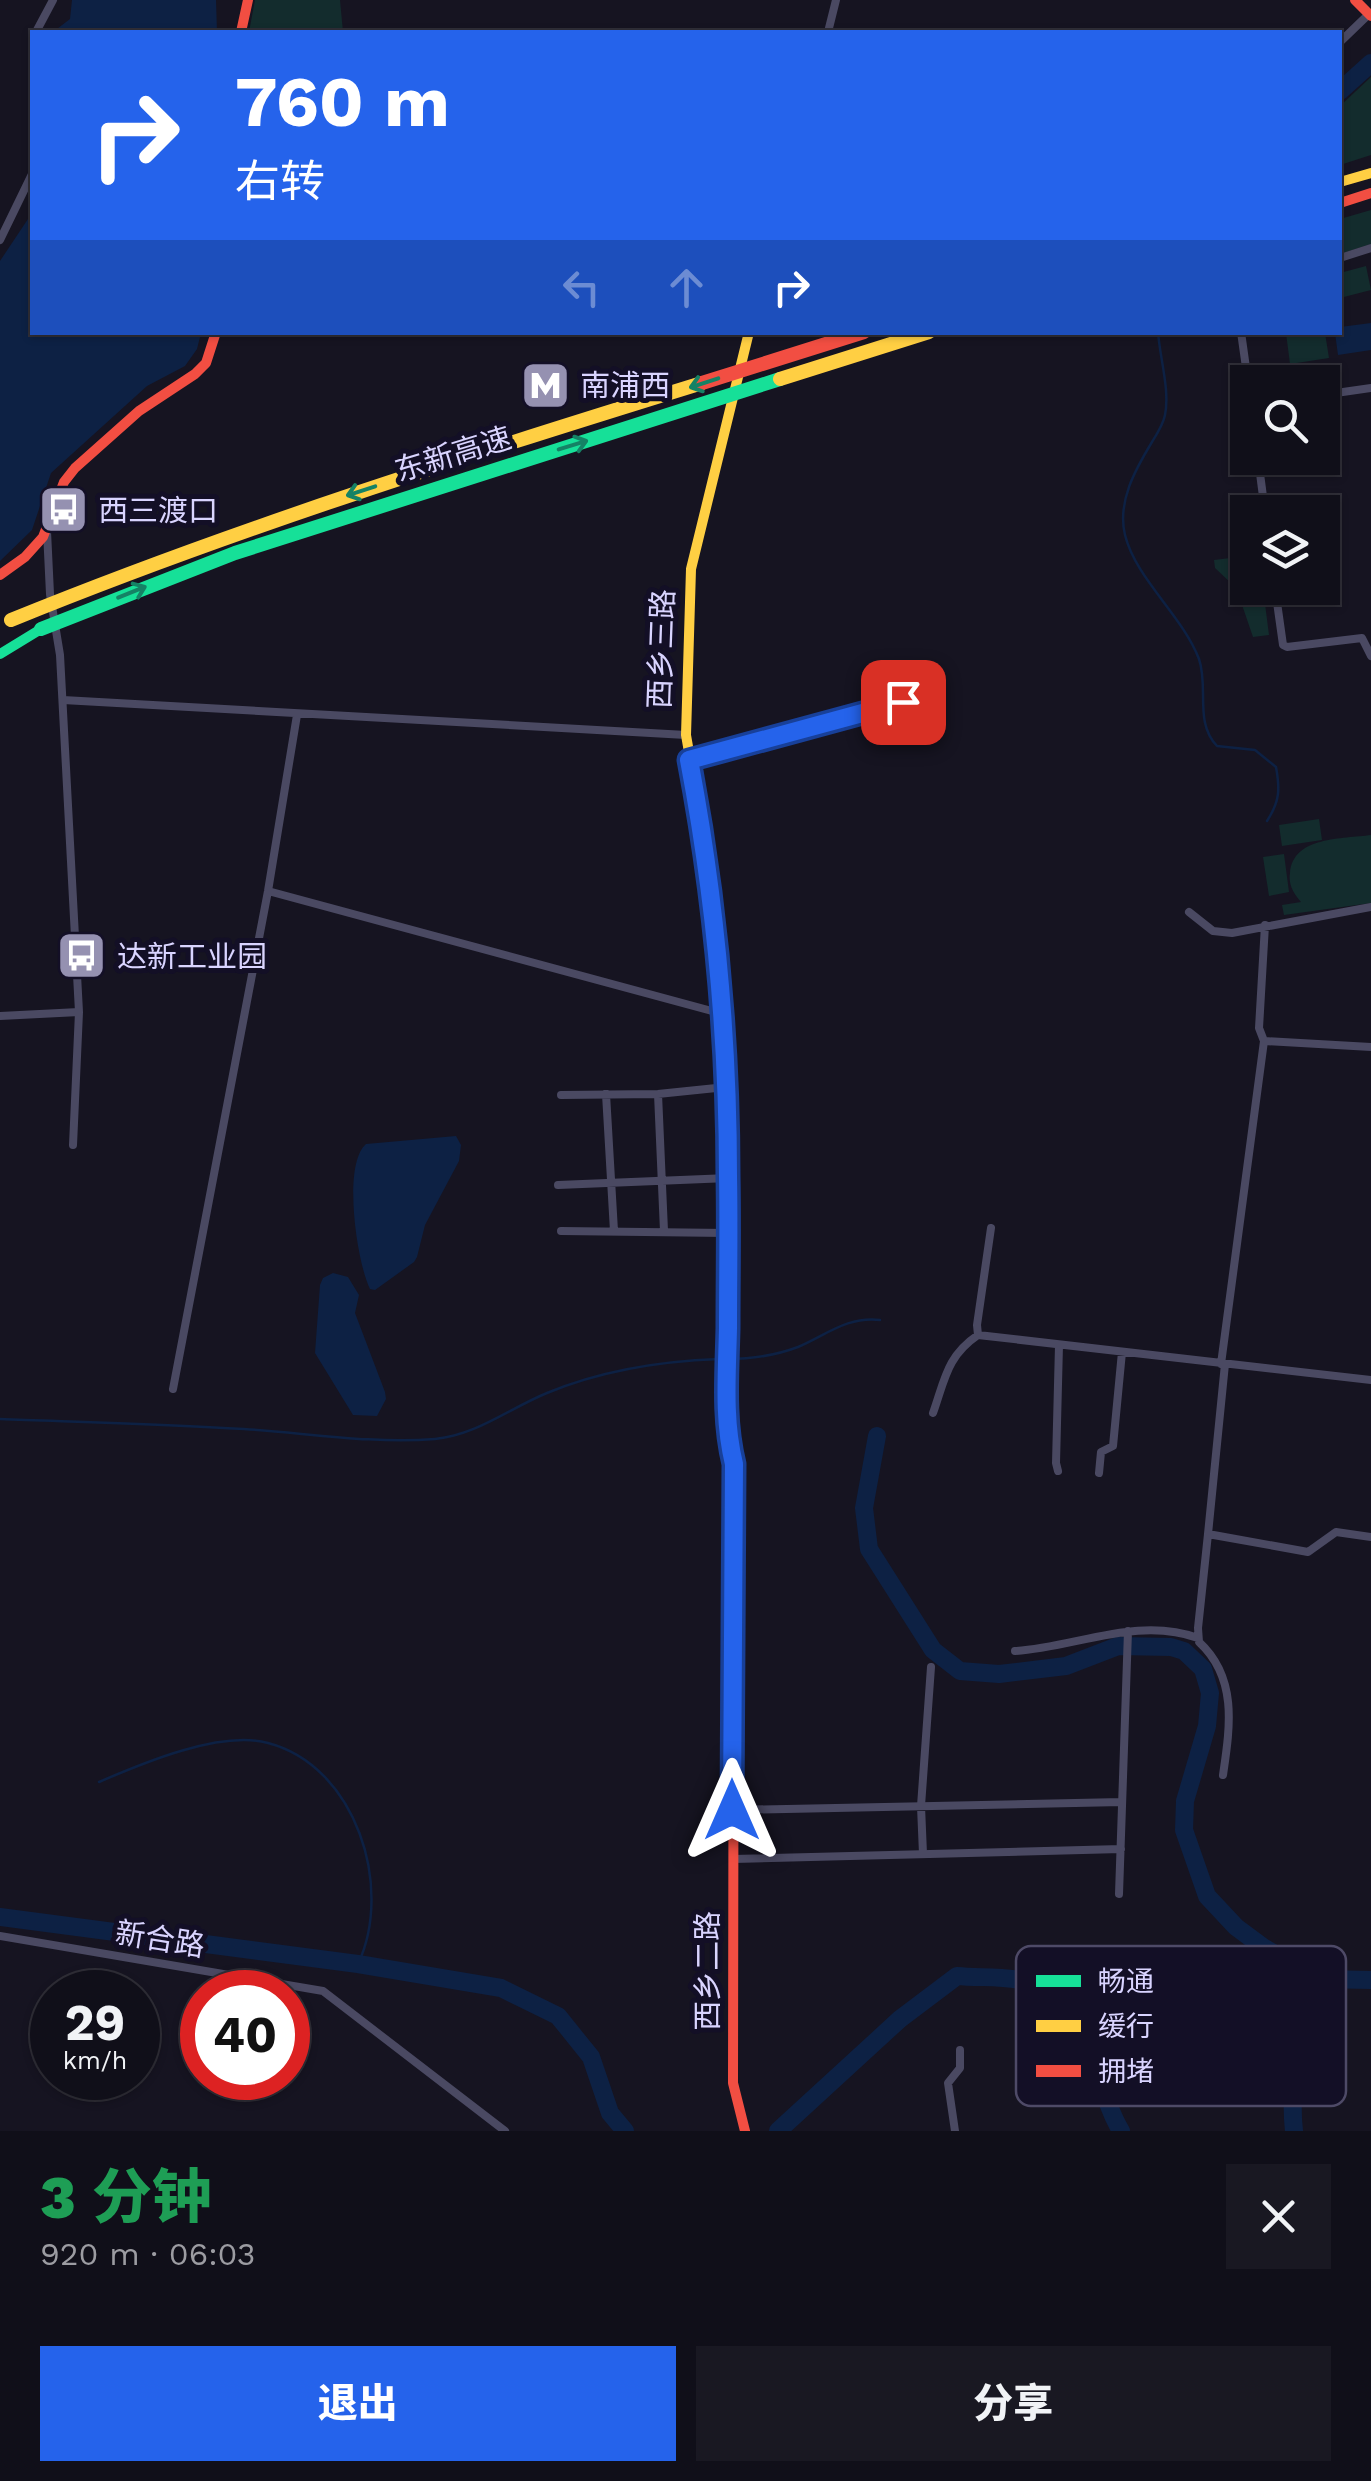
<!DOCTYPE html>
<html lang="zh">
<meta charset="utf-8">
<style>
:root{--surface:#100f19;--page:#191822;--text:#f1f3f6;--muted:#9c9ca2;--line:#302f38;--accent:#2563eb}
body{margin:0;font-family:"Work Sans","Noto Sans SC",sans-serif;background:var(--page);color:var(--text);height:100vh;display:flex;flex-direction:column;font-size:38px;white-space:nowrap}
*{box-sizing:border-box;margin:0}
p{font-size:32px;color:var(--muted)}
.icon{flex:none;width:55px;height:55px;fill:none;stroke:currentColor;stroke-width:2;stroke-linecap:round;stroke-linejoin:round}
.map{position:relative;height:2131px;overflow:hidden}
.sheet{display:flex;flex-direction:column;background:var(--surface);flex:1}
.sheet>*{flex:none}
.guide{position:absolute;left:30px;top:30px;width:1312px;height:305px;border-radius:0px;box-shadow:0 2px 8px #0004,0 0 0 2px var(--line);background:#2563eb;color:#fff;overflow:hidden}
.fabs{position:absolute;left:1230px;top:365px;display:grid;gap:20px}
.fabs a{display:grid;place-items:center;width:110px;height:110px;border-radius:0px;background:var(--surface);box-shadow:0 2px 8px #0004,0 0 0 2px var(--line);font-size:50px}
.speed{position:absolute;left:30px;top:1970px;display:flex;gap:20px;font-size:50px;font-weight:700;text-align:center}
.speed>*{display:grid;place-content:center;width:130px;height:130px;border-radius:50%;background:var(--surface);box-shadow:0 2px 8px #0004,0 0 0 2px var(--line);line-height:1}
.speed small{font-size:25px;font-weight:400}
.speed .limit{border:15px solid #d22;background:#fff;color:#111}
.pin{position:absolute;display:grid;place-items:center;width:85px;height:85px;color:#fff;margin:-42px;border-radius:20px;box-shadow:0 5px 15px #0006}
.me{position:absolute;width:110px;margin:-55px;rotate:0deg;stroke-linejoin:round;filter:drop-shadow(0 0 8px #0008)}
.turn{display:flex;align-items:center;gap:35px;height:210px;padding:0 40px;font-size:45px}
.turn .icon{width:130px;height:130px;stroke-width:2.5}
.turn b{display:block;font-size:70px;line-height:85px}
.lanes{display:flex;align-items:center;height:95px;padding:0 40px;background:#0003;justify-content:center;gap:50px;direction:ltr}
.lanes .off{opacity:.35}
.round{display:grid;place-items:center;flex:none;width:105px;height:105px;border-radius:0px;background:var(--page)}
.overview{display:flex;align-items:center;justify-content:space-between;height:170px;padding:0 40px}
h1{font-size:60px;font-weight:800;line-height:75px;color:#1e9e55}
.primary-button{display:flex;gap:20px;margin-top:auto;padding:20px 40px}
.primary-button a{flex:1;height:115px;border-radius:0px;background:var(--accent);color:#fff;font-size:40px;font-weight:800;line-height:115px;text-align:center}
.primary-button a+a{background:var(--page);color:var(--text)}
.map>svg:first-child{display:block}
</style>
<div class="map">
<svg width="1371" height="2131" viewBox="0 0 1371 2131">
<rect width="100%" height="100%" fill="#161421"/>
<path fill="#132c2d" d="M255 0H340L343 32H249Z
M1371 77V155L1340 165V106Z
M1371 210V244L1340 254V219Z
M1366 266 1371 290 1340 298V273Z
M1286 333H1325L1329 358 1290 364Z
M1247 556 1248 588H1263L1269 635 1253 637 1240 599 1233 585 1215 568 1214 560Z
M1319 819 1322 840 1282 846 1279 825Z
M1371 835V903L1284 915 1282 905 1301 902C1294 894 1288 885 1290 873 1293 836 1343 839 1371 835Z
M1284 854 1289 892 1269 896 1263 857Z"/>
<path fill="#0d2144" d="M72 0H216L217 32H53L70 19Z
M32 213V332L201 333 197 349 185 366 147 386 51 473 32 530 0 561V261Z
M1371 323V350L1338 355 1335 333 1340 332V327Z
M456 1136 461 1145 459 1161 425 1225 417 1257 414 1262 375 1290 370 1289C357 1263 342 1165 366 1144Z
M333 1273 348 1277 359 1295 355 1313 385 1392 386 1399 377 1416 353 1415 315 1353 320 1285 323 1278Z"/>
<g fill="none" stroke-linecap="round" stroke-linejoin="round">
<path stroke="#0d2144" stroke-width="2.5" d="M1158 332C1160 359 1170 390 1165 415 1163 425 1157 434 1152 442 1135 470 1117 502 1125 535 1136 579 1182 615 1199 659 1209 688 1194 722 1217 746L1255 750 1276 767C1280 789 1280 801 1267 821
M727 1359C753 1359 774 1356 798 1347 826 1335 848 1316 880 1320
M0 1419C81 1422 163 1424 244 1429 307 1433 372 1444 435 1439 477 1435 510 1408 547 1393 600 1371 663 1361 719 1359
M99 1782C143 1763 221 1730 268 1743 356 1766 394 1887 358 1964"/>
<path stroke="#0d2144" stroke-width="18" d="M1340 91 1371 63
M877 1436 864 1508 869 1549 933 1650 960 1671 999 1674 1066 1666 1118 1646 1171 1647 1184 1651 1203 1669 1210 1693 1207 1726 1185 1801 1184 1830 1207 1896 1236 1927 1263 1947 1319 1979 1371 1980
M0 1917 358 1964 501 1988 558 2016 591 2057 610 2113 625 2131
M778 2131 900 2019 957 1976C979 1978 1004 1976 1026 1981 1092 1994 1092 2084 1121 2131
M1294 2131C1288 2076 1303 2029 1328 1980"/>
<path stroke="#4a4962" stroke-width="8" d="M36 32 53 0
M828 32 836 0
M1340 42 1369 14
M32 43V56
M0 240 32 174
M1340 258 1371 248
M1241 332 1248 382
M1322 395 1371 388
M1258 458 1265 512
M47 531 50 594 60 655 79 1012 73 1145
M1275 588 1283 645 1287 647 1362 638 1371 656
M63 700 686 735
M689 760 903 702
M268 891 723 1014
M1189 912 1213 931 1232 933 1371 907
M0 1016 79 1012
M1264 1041 1371 1047
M606 1094 614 1231
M658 1094 664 1231
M561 1095 658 1094 726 1087
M558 1185 729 1178
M991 1228 977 1325 978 1335 1371 1380
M561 1231 727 1233
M1221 1364 1264 1041 1259 1028 1265 925
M1225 1364 1208 1534 1308 1552 1336 1532 1371 1537
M173 1389 268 891 297 715
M933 1413C945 1379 947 1356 978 1335
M1058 1471 1056 1463 1059 1345
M1099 1473 1101 1452 1113 1446 1122 1352
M1208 1534 1198 1628 1199 1642C1238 1678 1230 1727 1223 1775
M1015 1651C1076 1647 1138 1616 1198 1638
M732 1810 1122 1802
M923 1854 921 1806 931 1667
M733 1859 1121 1849
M1119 1894 1128 1631
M0 1936 323 1991 505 2131
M955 2131 948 2083 960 2068V2050"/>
<path stroke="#16e098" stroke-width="10" d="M0 654 41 629
M694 781C725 965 730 1150 726 1336"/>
<path stroke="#ffcf43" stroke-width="10" d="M1340 182 1371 173
M694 781 686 735 691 569 749 332"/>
<path stroke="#f24e42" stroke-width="10" d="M1355 0 1371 16
M241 32 248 0
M1340 203 1371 193
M0 575 25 557 43 537 64 482 75 468 139 411 195 374 206 363 216 332
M726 1336 727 1434 734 1465 733 2083 745 2131"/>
<path stroke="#16e098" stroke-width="14" d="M41 629 235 553 780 379"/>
<path stroke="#ffcf43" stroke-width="14" d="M780 379 929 332
M11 620C237 528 469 455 702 383"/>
<path stroke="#f24e42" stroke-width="14" d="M702 383 864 332"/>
</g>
<defs><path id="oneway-shaft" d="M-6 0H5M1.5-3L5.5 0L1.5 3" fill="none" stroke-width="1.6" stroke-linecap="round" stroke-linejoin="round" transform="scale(2.5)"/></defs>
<g stroke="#158265">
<use href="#oneway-shaft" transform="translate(704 383) rotate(162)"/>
<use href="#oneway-shaft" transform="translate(573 445) rotate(-17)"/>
<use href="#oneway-shaft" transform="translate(361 491) rotate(162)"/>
<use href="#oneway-shaft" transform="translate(132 592) rotate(-22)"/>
</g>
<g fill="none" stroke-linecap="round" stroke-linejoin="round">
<defs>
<path id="route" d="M732 1810 734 1464C723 1419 727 1375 728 1328 728 1278 729 1227 728 1176 728 1037 715 897 689 760L903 702"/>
</defs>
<use href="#route" stroke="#184099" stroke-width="25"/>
<use href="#route" stroke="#2563eb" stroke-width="18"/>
</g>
<defs>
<symbol id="metro-square" viewBox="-11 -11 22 22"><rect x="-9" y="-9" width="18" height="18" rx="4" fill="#9591b1" stroke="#130f26"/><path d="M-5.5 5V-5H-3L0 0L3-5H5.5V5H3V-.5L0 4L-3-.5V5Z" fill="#fff"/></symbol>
<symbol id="bus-square" viewBox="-11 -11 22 22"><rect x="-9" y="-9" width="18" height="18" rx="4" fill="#9591b1" stroke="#130f26"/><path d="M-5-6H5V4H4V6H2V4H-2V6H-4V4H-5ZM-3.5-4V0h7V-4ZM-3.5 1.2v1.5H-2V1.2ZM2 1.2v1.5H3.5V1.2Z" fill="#fff"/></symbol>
</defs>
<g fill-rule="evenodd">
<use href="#metro-square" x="518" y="358" width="55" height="55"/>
<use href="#bus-square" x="36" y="482" width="55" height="55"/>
<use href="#bus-square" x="54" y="928" width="55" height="55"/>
</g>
<g text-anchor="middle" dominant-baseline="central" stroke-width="10" stroke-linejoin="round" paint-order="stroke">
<g font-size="30" fill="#d9d4ff" stroke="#130f26" text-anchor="start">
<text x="580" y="385">南浦西</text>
<text x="98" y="510">西三渡口</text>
<text x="117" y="956">达新工业园</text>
</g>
<g font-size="30" fill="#d9d4ff" stroke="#130f26">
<text transform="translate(453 454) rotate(-17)">东新高速</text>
<text transform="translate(661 649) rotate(-88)">西乡三路</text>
<text transform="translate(160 1939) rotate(9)">新合路</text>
<text transform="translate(707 1971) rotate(-90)">西乡二路</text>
</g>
</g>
<rect x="1016" y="1946" width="330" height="160" rx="15" fill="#130f26" stroke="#4e4a67" stroke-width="2.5"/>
<rect x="1036" y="1975" width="45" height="12" fill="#16e098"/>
<rect x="1036" y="2020" width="45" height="12" fill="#ffcf43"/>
<rect x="1036" y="2065" width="45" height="12" fill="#f24e42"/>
<g font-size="28" fill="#d9d4ff">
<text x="1098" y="1991">畅通</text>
<text x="1098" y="2036">缓行</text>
<text x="1098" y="2081">拥堵</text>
</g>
</svg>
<div class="fabs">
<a><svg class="icon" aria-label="search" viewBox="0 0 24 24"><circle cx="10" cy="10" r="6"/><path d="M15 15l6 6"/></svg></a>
<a><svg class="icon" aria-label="layers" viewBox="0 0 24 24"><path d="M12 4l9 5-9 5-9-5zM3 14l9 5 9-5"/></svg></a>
</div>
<div class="speed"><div>29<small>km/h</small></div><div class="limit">40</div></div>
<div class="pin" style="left:903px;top:702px;background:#d93025"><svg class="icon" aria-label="arrive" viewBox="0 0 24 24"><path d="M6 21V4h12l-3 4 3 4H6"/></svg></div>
<svg class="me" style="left:732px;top:1810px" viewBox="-20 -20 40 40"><path d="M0-17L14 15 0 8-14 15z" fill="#2563eb" stroke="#fff" stroke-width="4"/></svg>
<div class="guide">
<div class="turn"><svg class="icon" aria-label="right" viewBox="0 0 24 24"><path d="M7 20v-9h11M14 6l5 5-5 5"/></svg><div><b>760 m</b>右转</div></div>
<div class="lanes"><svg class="icon off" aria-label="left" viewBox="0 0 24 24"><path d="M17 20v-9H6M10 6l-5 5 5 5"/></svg><svg class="icon off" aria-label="ahead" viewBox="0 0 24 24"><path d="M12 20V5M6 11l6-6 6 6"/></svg><svg class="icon" aria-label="right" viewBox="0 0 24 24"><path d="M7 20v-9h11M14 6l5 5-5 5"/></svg></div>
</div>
</div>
<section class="sheet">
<div class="overview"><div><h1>3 分钟</h1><p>920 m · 06:03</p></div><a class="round"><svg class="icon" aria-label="close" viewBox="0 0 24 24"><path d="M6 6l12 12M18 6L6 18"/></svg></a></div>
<div class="primary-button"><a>退出</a><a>分享</a></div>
</section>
